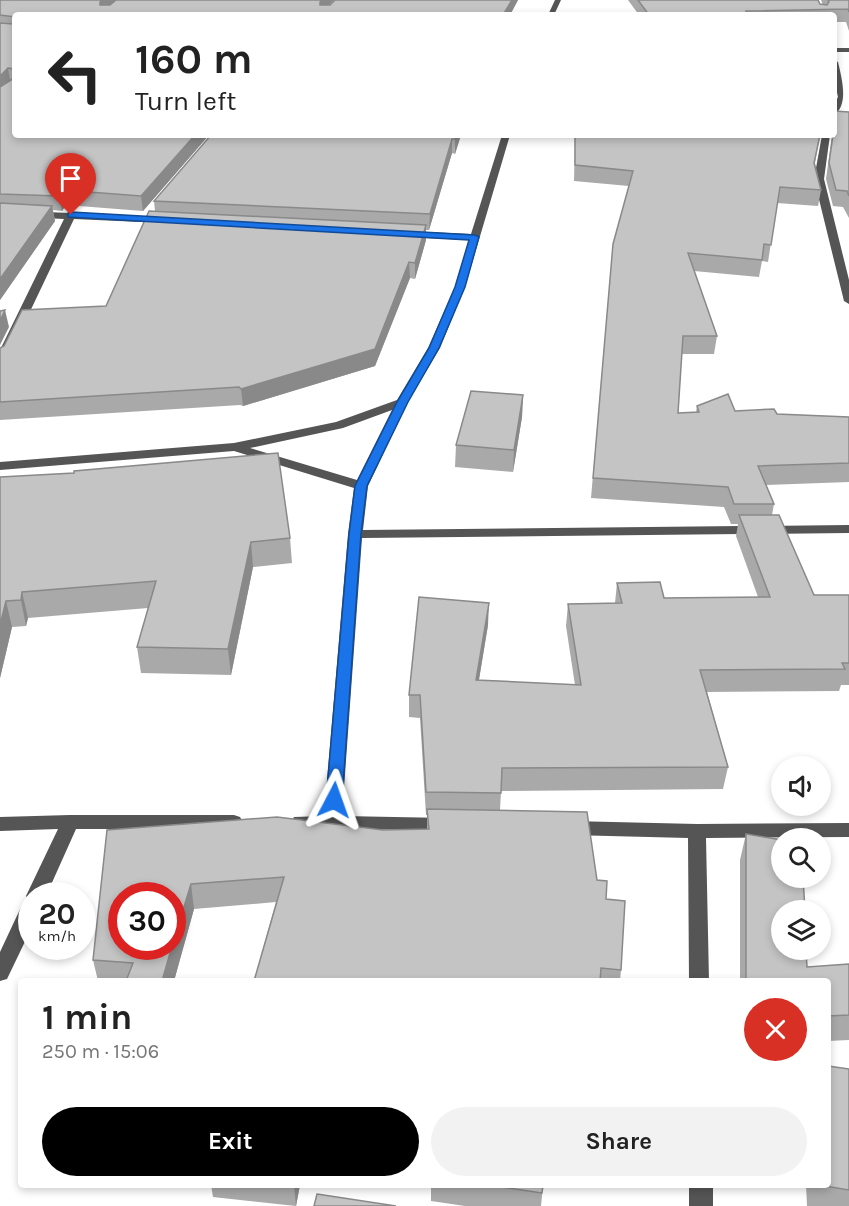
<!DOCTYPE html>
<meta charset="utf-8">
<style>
:root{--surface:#fff;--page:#f2f2f2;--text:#222;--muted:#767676;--accent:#000}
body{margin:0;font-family:Karla,sans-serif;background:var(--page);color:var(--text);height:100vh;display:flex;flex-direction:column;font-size:22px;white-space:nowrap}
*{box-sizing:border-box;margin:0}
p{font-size:20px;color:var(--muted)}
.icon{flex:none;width:33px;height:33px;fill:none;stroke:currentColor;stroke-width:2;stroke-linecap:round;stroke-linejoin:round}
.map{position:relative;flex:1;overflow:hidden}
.side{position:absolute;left:18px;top:978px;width:813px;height:210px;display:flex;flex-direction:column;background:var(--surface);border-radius:6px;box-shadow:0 3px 9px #0003}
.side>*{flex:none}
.hud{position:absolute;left:12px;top:12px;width:825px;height:126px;border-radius:6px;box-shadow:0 3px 9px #0003;background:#fff;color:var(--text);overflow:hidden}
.buttons{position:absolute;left:771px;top:756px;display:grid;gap:12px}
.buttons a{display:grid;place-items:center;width:60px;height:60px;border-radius:50%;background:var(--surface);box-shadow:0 3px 9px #0003;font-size:30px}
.speed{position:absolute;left:18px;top:882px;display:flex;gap:12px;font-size:30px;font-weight:700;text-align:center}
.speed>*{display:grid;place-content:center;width:78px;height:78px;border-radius:50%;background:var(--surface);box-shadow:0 3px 9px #0003;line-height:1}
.speed small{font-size:15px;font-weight:400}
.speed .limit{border:9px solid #d22;background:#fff;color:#111}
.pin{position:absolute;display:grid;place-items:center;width:51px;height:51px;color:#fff;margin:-62px -26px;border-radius:50% 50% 50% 0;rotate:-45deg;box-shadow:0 0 6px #0007}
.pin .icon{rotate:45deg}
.me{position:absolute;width:66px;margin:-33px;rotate:4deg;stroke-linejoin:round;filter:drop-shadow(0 0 4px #0008)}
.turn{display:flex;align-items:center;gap:21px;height:126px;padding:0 24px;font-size:27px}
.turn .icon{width:78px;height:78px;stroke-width:2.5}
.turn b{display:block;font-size:42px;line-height:51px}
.round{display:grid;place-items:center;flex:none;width:63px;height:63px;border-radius:32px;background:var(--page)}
.overview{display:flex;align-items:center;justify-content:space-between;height:102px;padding:0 24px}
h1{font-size:36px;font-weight:700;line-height:45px}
.action{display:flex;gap:12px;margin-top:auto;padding:12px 24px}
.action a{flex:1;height:69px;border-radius:36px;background:var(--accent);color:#fff;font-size:24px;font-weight:700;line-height:69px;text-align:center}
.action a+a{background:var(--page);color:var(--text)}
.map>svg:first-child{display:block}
</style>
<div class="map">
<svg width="849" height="1206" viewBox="0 0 849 1206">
<rect width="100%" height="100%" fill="#fff"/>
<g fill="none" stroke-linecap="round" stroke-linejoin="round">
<path fill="#555" fill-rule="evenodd" d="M555 0H561L554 15H548Z
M834 48H849V52H834Z
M834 60 838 62C842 79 849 105 834 115V105L838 97 834 79Z
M502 135H510L465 287 440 348 408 402 368 486 363 530 849 525V533L362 538 342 816 447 818 453 820 456 825 453 830 447 832 300 829 294 827 291 822 294 817 324 816 348 534 354 488 234 451 0 470V462L234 443 336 422 397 400 428 348 455 287 469 240 406 237 401 234 406 231 471 234ZM392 410 357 480 250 448 343 428Z
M822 135H830L824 179 849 280V304L844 301 814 179Z
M0 210 163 217 168 220 163 223 74 219 6 362 0 365V350L64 219 0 216Z
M70 815H234L240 817 243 822 240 827 234 829H76L46 896H32V927L7 979 0 981V952L22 905 28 899 26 896 58 829 0 831V817Z
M570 821 697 824 849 823V837L706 838 709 981H689L688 838 570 835 564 833 561 828 564 823Z
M689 1185H713V1206H689Z"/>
</g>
<path fill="#a9a9a9" d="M0 0H334L329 5 335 0H518L510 15H15L209 135 143 211 66 205 62 211 53 210 55 221 0 300Z
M628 0H818L820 4 823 5 821 0H849V31L846 22H834V15H639Z
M834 111 849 112V218L843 207 833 206 826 179 832 135H834Z
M461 135 455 154 452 153 429 230H426V240L415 279 410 278 375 366 243 406 240 405 0 420V348L106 306 155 211 154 201Z
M575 135H820L815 163 821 190 818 206 777 203 768 262 762 261 759 277 694 271 717 336 714 354H682L678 413 696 412 697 406 735 411 777 414 849 417V482L766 485 774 504 772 515 814 595H849V685H841L839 691 707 692 728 767 723 789 501 791 500 810 597 880 606 899 621 970 620 981H254L276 902 194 909 174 981H98L93 960 107 830 427 829V815H426L420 718 409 717V695L488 625 479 680 575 685 566 626 568 604 615 603 617 583 664 598 758 597 736 536 738 524H731L724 507 591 498 613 244 629 186 574 181Z
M523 395 522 417 513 472 455 467 456 445Z
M0 477 290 538 292 563 253 567 231 675 141 673 137 647 148 608 28 618 26 626 12 627 0 678Z
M746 834 807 967 849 964V1040L828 1041V981H740V860Z
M849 1069V1206H807L806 1185H828Z
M211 1185H300L296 1206 213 1197Z
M431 1185H543L541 1206H465L431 1201Z"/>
<path fill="#898989" d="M102 0H118L102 13 100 5V2Z
M322 0H334L320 13V2Z
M512 0H518L510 15H503Z
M8 68 10 81 0 91V76Z
M195 135H209L143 211 141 196Z
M457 135H461L455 154V139Z
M452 139V153L429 230 430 214Z
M63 190 66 205 62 211 59 196Z
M52 206 55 221 0 300V279Z
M426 225V240L415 279V263Z
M409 262 410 278 375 366 243 406 241 389Z
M5 310 9 327 0 345V321Z
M523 395 522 417 513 472 514 450Z
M251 542 253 567 231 675 228 649Z
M22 592 28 618 26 626 21 600Z
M6 601 12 627 0 678V625Z
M489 603 488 625 475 703 476 680Z
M191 884 194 909 174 981H162Z
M294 1185H300L296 1206Z"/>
<path fill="#c4c4c4" stroke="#898989" stroke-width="1.5" d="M0 0H102L100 2V5H110L116 0H322L320 2V5H330L335 0H512L503 15H15V21V17L0 15Z
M638 0H818L820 4 827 5 829 2 828 0H849V12L848 9 746 11 748 15H649Z
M15 22V135H195L141 196 63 190 59 196 0 194V87L14 78V69L8 68 0 76V23L13 24Z
M834 111 849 112V196L847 191 836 190 829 163 833 135H834L835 121 834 120Z
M211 135H457L455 139H452L430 214 154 201Z
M575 135H820L814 163 821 190 780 187 771 245 764 244 762 260 688 253 717 336H683L678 413 699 412 697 406 728 394 735 411 774 409 777 414 849 417V463L758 466 774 504H734L728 487 593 478 613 244 633 171 575 165Z
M0 203 52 206 0 279Z
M149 211 426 225 415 263 409 262 375 349 241 389 239 387 0 402V348L4 346 22 310 106 306Z
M5 310 0 321V311Z
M471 391 523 395 514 450 456 445Z
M278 453 290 538 251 542 228 649 137 647 156 581 22 592 21 600 6 601 0 625V477L74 473V471Z
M739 515H779L814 595H849V663H842L845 669 700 670 728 767 502 768 501 793 426 792 420 695H409L419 597 489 603 476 680 581 685 568 604 622 603 617 583 660 582 664 598 770 597Z
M427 809 587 812 597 880 607 881 606 899 625 901 621 970 601 968 600 981H254L284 877 191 884 172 946V896H122V946H172L162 981H126L133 963 93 960 107 830 277 817 383 830 429 829Z
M746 834 782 840V878H803L805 910H782V950H806L807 967 849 964V1015L828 1016V981H746Z
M828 1066 849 1069V1190L819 1185H828Z
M487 1185H543L542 1193Z
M317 1194 396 1206H314Z"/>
<path fill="#1a73e8" stroke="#114b97" stroke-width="1.5" d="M71 212 475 235 479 237 465 287 439 348 408 402 367 486 361 534 342 800 340 804H329L326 800 349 534 355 486 397 402 429 348 455 287 469 240 68 217V213Z"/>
</svg>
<div class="buttons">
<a><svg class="icon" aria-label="sound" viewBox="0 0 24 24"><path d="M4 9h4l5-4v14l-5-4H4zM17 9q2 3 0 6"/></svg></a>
<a><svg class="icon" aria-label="search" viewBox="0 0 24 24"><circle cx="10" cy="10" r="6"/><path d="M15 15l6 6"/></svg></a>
<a><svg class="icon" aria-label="layers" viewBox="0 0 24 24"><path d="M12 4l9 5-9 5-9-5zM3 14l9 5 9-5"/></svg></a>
</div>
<div class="speed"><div>20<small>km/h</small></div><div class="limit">30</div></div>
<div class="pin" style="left:71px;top:215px;background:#d93025"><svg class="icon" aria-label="arrive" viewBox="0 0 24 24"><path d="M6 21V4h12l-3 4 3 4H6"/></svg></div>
<svg class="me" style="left:334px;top:800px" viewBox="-20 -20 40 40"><path d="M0-17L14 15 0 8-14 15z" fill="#1a73e8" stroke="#fff" stroke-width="4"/></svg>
<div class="hud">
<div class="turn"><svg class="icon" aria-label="left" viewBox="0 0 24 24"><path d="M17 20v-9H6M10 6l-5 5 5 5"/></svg><div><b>160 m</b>Turn left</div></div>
</div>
<section class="side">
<div class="overview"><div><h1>1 min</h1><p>250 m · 15:06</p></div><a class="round" style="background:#d93025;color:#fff"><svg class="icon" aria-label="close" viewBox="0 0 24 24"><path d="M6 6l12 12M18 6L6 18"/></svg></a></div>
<div class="action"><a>Exit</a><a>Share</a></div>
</section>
</div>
